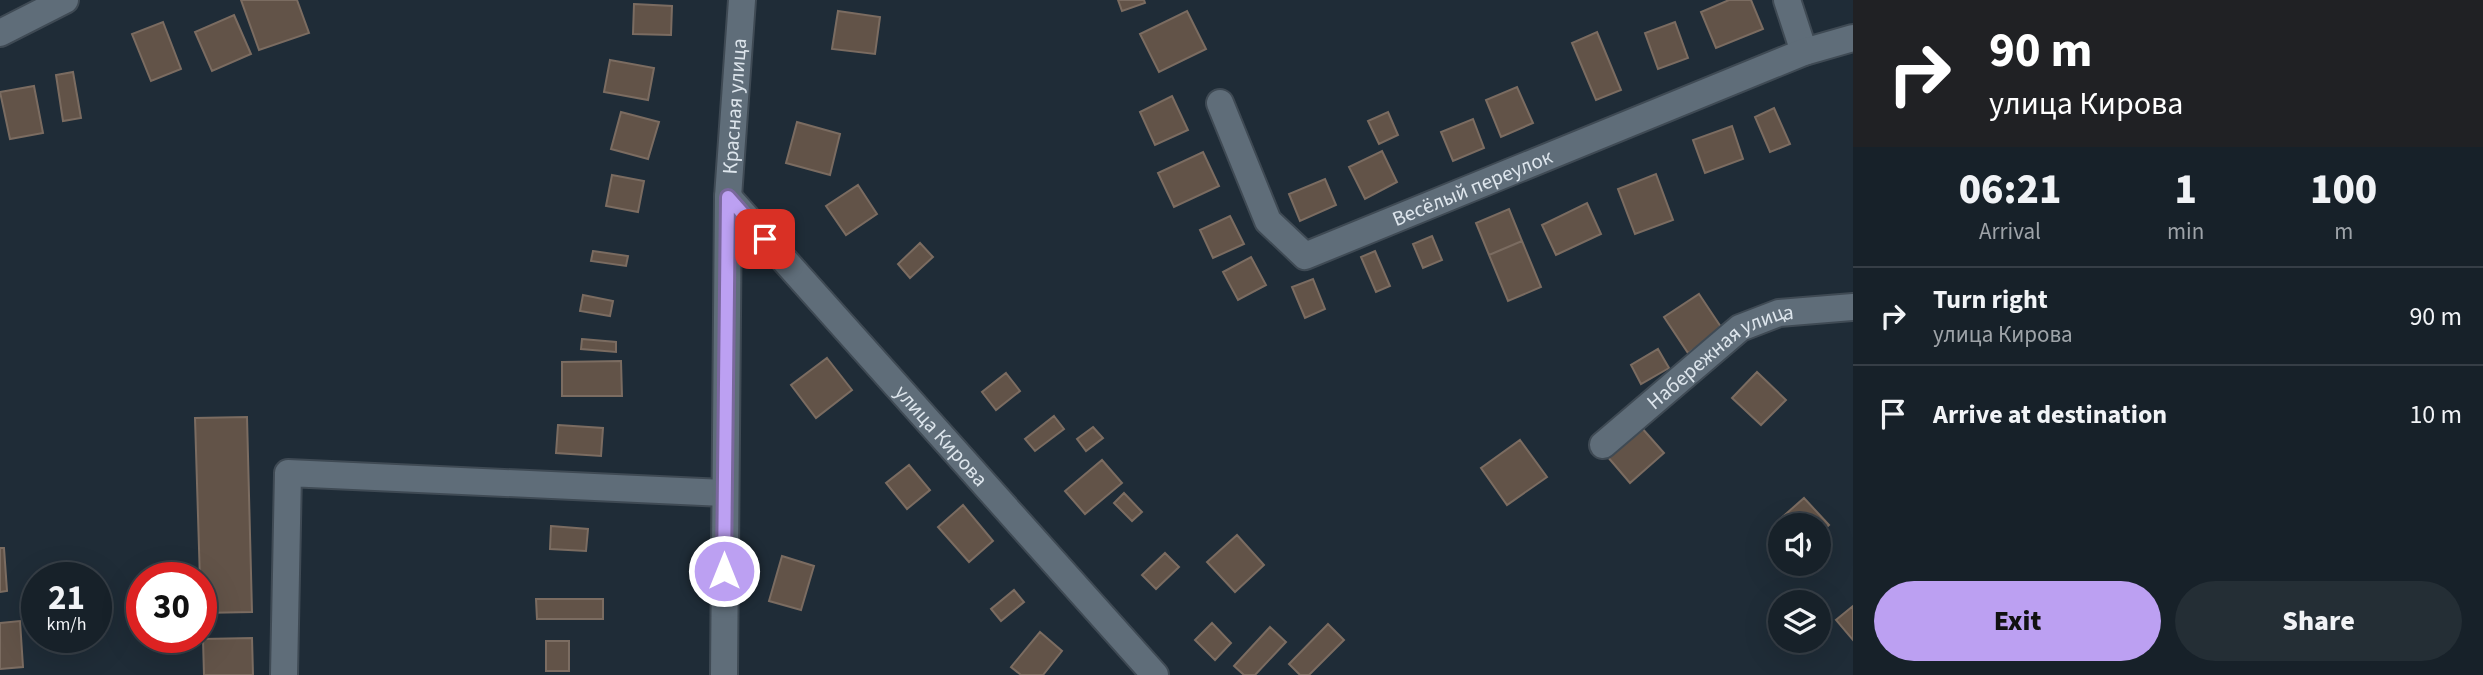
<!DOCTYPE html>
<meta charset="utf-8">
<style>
:root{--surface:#172129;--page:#242e35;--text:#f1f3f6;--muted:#9ea3a8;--line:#363e46;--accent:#bca0f2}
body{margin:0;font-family:"Source Sans 3",sans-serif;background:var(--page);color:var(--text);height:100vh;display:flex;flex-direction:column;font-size:26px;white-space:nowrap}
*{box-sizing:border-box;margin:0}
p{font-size:23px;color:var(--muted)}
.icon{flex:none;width:38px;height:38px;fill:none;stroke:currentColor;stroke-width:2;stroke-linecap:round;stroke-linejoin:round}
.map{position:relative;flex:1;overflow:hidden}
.panel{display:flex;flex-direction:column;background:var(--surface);width:630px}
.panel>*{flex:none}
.banner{background:#202124;color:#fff;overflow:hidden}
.buttons{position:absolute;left:1768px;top:513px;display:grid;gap:14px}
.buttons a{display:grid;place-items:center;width:63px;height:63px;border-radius:50%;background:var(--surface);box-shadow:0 7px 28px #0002,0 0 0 2px var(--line);font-size:35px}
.speed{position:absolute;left:21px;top:562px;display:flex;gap:14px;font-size:35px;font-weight:700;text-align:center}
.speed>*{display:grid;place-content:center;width:91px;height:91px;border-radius:50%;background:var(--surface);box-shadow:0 7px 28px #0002,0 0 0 2px var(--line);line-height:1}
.speed small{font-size:18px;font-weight:400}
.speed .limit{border:10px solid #d22;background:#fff;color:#111}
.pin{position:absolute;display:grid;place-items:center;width:60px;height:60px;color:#fff;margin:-30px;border-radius:14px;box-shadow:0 4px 10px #0006}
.me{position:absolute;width:77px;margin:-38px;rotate:0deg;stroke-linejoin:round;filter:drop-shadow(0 0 5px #0008)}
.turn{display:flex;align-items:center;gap:24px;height:147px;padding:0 21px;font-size:32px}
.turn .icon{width:91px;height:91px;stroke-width:2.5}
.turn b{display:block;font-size:49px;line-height:60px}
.eta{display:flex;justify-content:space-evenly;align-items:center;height:119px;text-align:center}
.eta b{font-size:42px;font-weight:800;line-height:49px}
.action{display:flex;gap:14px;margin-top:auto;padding:14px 21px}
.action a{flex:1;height:80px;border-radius:42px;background:var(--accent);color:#111;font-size:28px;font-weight:800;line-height:80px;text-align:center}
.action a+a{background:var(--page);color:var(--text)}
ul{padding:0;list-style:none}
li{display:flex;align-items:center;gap:21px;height:98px;padding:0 21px;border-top:2px solid var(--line)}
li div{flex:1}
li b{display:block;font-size:26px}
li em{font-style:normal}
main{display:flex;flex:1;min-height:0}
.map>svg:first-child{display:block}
</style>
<main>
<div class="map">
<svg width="1853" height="675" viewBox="0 0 1853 675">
<rect width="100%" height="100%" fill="#1f2c37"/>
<path fill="#625348" stroke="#7b6c61" stroke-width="2" d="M241 0H297L309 33 259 50Z
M1118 0H1144L1145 3 1122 11Z
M1729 0H1751L1763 29 1716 48 1701 12Z
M634 4 672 6 671 35 633 34Z
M838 11 880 17 875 54 832 49Z
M1187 11 1206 49 1159 72 1140 34Z
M234 15 251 54 212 71 195 32Z
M163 22 181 69 151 81 132 34Z
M1675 22 1688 58 1658 69 1645 33Z
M1597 32 1621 90 1596 100 1572 43Z
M610 60 654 68 648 100 604 92Z
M73 72 81 118 63 121 56 75Z
M34 86 43 133 10 139 0 92Z
M1517 87 1533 123 1501 137 1486 100Z
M1172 96 1188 130 1155 145 1140 112Z
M1774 108 1790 144 1770 152 1755 117Z
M621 112 659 122 648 159 611 149Z
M1388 112 1398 135 1379 144 1368 121Z
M1473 119 1484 148 1453 161 1441 132Z
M797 122 840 134 830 175 786 163Z
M1732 126 1743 159 1705 173 1693 140Z
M1382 151 1397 182 1365 199 1349 167Z
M1203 152 1219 186 1174 207 1158 173Z
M1656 174 1673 220 1635 234 1618 189Z
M612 175 644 181 638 212 606 206Z
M1325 179 1336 205 1300 221 1289 194Z
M858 185 877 214 846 235 826 206Z
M1587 203 1601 234 1556 255 1542 225Z
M1509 209 1522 241 1489 255 1476 223Z
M1230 216 1244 244 1213 258 1200 230Z
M1432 236 1442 260 1423 268 1413 244Z
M1522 241 1541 287 1508 301 1489 255Z
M920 243 933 257 910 278 898 264Z
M593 251 628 256 626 266 591 261Z
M1375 251 1390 286 1376 292 1361 257Z
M1251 257 1266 285 1238 300 1223 272Z
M1313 279 1325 309 1305 318 1292 287Z
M1699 294 1723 330 1688 353 1664 317Z
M583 295 613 301 610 316 580 311Z
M582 339 616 342V352L581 349Z
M1658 349 1669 368 1641 384 1631 365Z
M827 358 852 390 816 418 791 385Z
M621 361 622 396H562V362Z
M1757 372 1786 400 1761 425 1732 398Z
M1006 373 1020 391 996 410 982 392Z
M1054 416 1064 429 1035 451 1025 439Z
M247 417 252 612 201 613 195 418Z
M558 425 603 428 601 456 556 453Z
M1093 427 1103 438 1086 451 1077 439Z
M1641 427 1664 453 1630 483 1607 456Z
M1520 440 1547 477 1507 505 1481 468Z
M1102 460 1122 483 1085 514 1065 491Z
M909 465 930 490 907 509 886 483Z
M1124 493 1142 512 1132 521 1114 503Z
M1804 498 1829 525 1818 535V525H1784L1779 520Z
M963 505 993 541 969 562 938 527Z
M551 526 588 529 586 551 550 549Z
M1237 535 1264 565 1235 592 1207 562Z
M0 548H4L7 591 0 592Z
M1165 553 1179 567 1156 589 1142 575Z
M782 556 814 566 801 610 769 601Z
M1014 590 1024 602 1001 621 991 609Z
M536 599H603V619H537Z
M1853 606V640L1836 620Z
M20 621 23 667 0 669V623Z
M1212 623 1231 643 1215 660 1195 640Z
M1328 624 1344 640 1309 675H1300L1289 664Z
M1270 627 1286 642 1255 675H1244L1234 666Z
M1040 632 1062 651 1043 675H1021L1011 667Z
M252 638 253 675H204L203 639Z
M546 641H569V671H546Z"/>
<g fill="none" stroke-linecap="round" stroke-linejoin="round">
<defs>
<g id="minor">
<path d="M1787 0 1804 52"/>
<path d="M0 33 65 0"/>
<path id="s1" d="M1220 103 1268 221 1305 256 1804 52 1853 38"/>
<path id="s2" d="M728 197 1155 675"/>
<path id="s3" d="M1603 445 1740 328 1779 313 1853 307"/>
<path d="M284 675 288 473 724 493"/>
<path id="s4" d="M724 675 728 197 742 0"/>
</g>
</defs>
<use href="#minor" stroke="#3f4a54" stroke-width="30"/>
<use href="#minor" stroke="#5f6d79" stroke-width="26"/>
</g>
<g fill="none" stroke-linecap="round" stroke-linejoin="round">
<defs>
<path id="route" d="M724 571 728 197 765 239"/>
</defs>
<use href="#route" stroke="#7a689d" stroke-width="18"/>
<use href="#route" stroke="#bca0f2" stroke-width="12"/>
</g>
<g text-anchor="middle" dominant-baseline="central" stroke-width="7" stroke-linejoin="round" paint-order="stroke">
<g font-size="21" fill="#dde5ec" stroke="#1f2c37">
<text stroke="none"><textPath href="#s4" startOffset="569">Красная улица</textPath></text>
<text stroke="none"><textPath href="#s1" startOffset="359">Весёлый переулок</textPath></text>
<text stroke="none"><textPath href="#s3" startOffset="149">Набережная улица</textPath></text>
<text stroke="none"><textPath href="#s2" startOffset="320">улица Кирова</textPath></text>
</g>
</g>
</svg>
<div class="buttons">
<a><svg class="icon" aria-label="sound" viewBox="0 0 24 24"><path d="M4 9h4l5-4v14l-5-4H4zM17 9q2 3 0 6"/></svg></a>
<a><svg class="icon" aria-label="layers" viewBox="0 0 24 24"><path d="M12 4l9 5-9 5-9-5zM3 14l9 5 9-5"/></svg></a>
</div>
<div class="speed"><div>21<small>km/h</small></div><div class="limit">30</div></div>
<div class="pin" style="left:765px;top:239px;background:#d93025"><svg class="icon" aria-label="arrive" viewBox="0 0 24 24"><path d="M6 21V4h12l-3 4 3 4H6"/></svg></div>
<svg class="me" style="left:724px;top:571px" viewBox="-20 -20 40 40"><circle r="17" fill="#bca0f2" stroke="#fff" stroke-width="3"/><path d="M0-11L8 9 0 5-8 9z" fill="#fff"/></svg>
</div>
<section class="panel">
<div class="banner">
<div class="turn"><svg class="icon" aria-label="right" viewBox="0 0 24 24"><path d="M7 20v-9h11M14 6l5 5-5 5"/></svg><div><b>90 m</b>улица Кирова</div></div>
</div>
<div class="eta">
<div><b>06:21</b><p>Arrival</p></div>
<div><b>1</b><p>min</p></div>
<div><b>100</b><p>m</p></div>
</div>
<ul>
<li><svg class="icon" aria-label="right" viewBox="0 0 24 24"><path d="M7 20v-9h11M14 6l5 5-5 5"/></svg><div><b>Turn right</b><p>улица Кирова</p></div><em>90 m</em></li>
<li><svg class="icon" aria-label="arrive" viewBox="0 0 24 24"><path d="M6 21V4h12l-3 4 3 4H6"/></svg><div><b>Arrive at destination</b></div><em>10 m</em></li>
</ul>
<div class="action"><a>Exit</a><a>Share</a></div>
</section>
</main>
